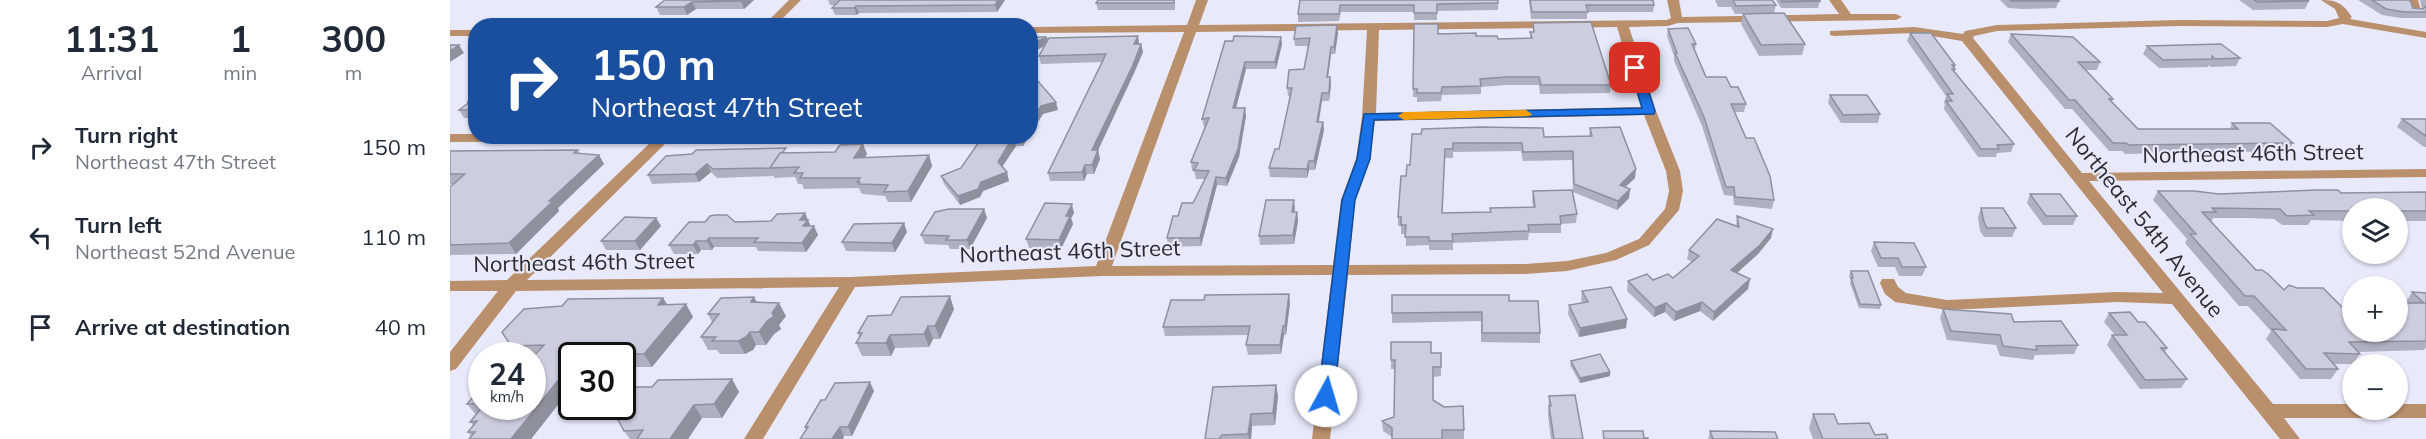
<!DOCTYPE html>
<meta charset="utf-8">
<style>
:root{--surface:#fff;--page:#f2f2f3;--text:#1f2937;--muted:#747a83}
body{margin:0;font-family:Mulish,sans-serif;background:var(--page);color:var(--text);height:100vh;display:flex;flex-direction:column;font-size:22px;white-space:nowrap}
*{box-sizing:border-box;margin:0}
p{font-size:20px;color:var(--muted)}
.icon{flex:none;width:33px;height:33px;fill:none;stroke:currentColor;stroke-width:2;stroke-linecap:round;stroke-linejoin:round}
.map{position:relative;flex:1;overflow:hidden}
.panel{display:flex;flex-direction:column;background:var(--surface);width:450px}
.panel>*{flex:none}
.banner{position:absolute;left:18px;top:18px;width:570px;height:126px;border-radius:24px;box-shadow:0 2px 4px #0004;background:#1a4fa0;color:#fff;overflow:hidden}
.controls{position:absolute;left:1892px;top:198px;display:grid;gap:12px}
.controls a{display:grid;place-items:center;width:66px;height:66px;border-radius:50%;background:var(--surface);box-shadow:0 2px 4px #0004;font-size:30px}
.speed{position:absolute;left:18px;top:342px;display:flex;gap:12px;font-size:30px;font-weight:700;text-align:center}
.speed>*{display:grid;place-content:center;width:78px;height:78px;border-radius:50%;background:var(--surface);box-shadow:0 2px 4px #0004;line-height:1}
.speed small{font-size:15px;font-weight:400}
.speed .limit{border:3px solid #111;border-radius:9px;background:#fff;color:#111}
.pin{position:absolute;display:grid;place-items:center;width:51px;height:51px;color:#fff;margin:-26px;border-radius:12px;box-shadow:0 3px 9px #0006}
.me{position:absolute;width:66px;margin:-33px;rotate:6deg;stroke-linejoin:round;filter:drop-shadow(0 0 4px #0008)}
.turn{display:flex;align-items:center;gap:21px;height:126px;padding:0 24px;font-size:27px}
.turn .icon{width:78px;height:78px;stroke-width:2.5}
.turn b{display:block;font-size:42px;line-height:51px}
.eta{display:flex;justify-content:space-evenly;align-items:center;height:102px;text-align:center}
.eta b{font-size:36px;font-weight:700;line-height:42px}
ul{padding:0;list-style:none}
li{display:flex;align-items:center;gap:18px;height:90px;padding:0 24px}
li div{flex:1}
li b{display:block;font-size:22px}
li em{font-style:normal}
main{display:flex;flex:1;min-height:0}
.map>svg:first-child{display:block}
</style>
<main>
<section class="panel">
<div class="eta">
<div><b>11:31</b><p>Arrival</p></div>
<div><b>1</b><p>min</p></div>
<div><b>300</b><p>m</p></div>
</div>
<ul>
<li><svg class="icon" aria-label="right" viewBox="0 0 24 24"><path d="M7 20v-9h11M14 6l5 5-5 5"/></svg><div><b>Turn right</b><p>Northeast 47th Street</p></div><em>150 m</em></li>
<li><svg class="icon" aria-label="left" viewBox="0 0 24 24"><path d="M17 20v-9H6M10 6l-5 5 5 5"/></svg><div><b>Turn left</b><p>Northeast 52nd Avenue</p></div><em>110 m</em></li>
<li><svg class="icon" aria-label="arrive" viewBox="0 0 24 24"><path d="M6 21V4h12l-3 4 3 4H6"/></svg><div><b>Arrive at destination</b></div><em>40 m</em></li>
</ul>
</section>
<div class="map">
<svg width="1976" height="439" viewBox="0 0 1976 439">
<rect width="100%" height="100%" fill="#e8eafc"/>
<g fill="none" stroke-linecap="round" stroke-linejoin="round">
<path fill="#ba8f6c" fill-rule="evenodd" d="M339 0H351L325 26H313Z
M746 0H758L749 25 1217 20 1221 18 1217 0H1229L1232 17 1389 14 1379 0H1391L1401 14H1446L1452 17 1446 20 1228 23 1218 26 1179 27 1206 111 1230 171 1233 191 1229 210 1199 245 1166 260 1117 271 1075 274 898 275 880 439H862L882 275 652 276 405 287 313 439H294L389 287 66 291 6 369 0 371V352L48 291H0V281L57 280 202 141 0 142V134H26V136H288L282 140 218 141 77 280 400 277 646 266 734 32 580 33V27L737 25ZM1167 27 1191 107 926 113 929 30ZM917 30 912 117 906 159 891 200 883 265 662 266 746 32ZM1194 115 1216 171 1219 191 1215 209 1189 239 1156 253 1117 261 1075 264 899 265 905 200 920 159 925 121Z
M1871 0C1888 0 1893 4 1902 17L1900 19 1976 32V38L1893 24 1877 27 1728 26 1547 31 1524 36 1523 38 1632 173 1976 169V177L1639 181 1823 404H1902V410H1947V404H1976V418H1834L1850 439H1830L1722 304 1667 302 1497 310 1445 302 1435 294 1430 283 1432 279H1444L1448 287 1456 293 1497 300 1667 292 1713 293 1512 41 1464 33 1384 36 1380 35V31L1464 27 1513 34 1515 31 1547 25 1728 20 1877 21 1889 18 1885 9Z
M1956 0H1968L1971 11 1969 13H1961Z
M0 30H26V36H0Z"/>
</g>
<path fill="#afb1c1" d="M215 0H304L294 9H246L237 15H210L206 7Z
M378 0H555L547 12 409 13 407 15H385L382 8 385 5H380Z
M725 0V10H648L646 3Z
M850 0 1048 3V10L987 11V20H964V12H891L889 21 848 22V14Z
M1079 0H1203L1204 5 1203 12H1137V19H1081Z
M1265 0H1322L1326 5 1324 13 1285 14 1281 7H1268Z
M1326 0H1369L1370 1 1368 8H1331Z
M1550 0H1608L1609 1 1606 8 1572 9 1558 8Z
M1789 0H1857L1859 1 1855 9 1803 10Z
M1908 0H1960L1963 8 1972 9 1970 0H1976V18H1951L1932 15Z
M1293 14 1355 44 1352 55 1309 56 1291 24Z
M1083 23 1161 85 1160 93 1090 94 1089 85H1056L1031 87V94L992 95 991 101 967 102V97H963L964 24 988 34 1048 39 1080 38V32H1083Z
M1218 29 1246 44 1245 50 1256 77 1281 87 1296 104 1294 112H1285L1324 200 1322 209 1284 205 1283 196 1274 195 1252 126 1224 61V56L1217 36Z
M888 33 885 54H881L878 77 881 85 879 101H872L869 122H873L874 130 865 170H859L857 178 820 177 819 168 829 149 840 96H838L837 88 854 69 858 46H845L844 39Z
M1460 33 1505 65V72L1564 144 1561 152 1547 153 1546 157H1528L1494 109 1495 104 1494 103 1496 96 1457 41Z
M1561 34 1650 62 1647 70H1636L1663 99 1662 102 1688 129H1780L1782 123 1843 143 1838 151 1675 154 1672 151H1659L1622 109H1615L1558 42Z
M580 37H597L598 41 689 43 688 44H691L693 52 684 73 648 150 650 159 644 174H637L634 181H600L598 173 652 62 591 64 589 56 595 46 580 53Z
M831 37 832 44 826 69H796L786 108 796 116 789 157 777 186 767 185 751 246 718 247 717 238 728 216 743 203 755 179H746L744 171H742L741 162 756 127H754L752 119 783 41Z
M1697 46 1790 58 1786 66 1761 67 1759 65 1758 67 1709 68 1693 54Z
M26 93V118H14L9 110 18 103 17 102 21 99 20 97Z
M1380 95 1430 114 1428 123H1391L1378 103Z
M1952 119H1976V147H1974L1947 127Z
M1140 128 1185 178 1175 187 1180 189 1179 198 1167 210 1123 192 1122 160 1073 161 1071 151 1003 152V158H995L992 213 1040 212V208L1083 207 1082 200 1083 191 1127 214 1126 223 1111 224V233H1079L1078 240 1003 243V250H979V245L956 246V234H951V226H948V217L956 176 960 165 962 134 1094 137 1139 136Z
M533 136H579L573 146H566L552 167 559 181 533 191 530 197 510 205 494 184 491 176 511 168Z
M128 150 130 154 149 155 154 164 108 208 109 211 66 254 0 255V187L3 184H0V151Z
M338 153 417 154 415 158 479 155 482 166 461 202H438L435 196 413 194 412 193H411L409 188 354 189 352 184H348L345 177 324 178V176L267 178 261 172 249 182 202 184 198 175 216 156Z
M1708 191 1769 194 1976 192V221H1947V208H1902V221L1861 220 1858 225H1832L1824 219 1798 218H1763L1761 222 1806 270 1834 290 1901 316 1947 332V303H1957L1956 302 1962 292 1976 293V347L1974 350 1908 352 1910 354 1903 364H1883L1888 369 1881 379H1850L1816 339 1821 331 1798 306H1789L1735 243 1737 239 1703 200Z
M1580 194 1627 216 1623 225H1593L1577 203Z
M1531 208 1566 228 1562 237H1534L1530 231 1528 217Z
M534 209 537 218 520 249H500L498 245 475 244 471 235Z
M845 209 844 212H847L848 221 844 244 810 245 809 236Z
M355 213 360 226 368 235 356 252 308 251 306 247H264L262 250H251L248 254H224L219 245 285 222 321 221Z
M624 213 621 218 623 224 611 249 579 248 576 239Z
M1287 216 1321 238 1308 254 1287 273 1300 279 1298 289 1263 321 1250 311 1224 321 1215 312 1204 317 1177 291 1178 281 1223 278 1242 262 1237 259 1239 250 1286 226Z
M206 218 211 226 190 250H156L151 241Z
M457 232 445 252 396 251 392 242Z
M1424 242 1476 267 1472 276H1449L1445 267H1428L1421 251Z
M1401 271 1431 305 1430 309 1409 308 1400 283 1401 280 1399 276Z
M1132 291 1177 319 1176 328 1129 337 1118 314 1119 305 1133 303 1131 300Z
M213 298 217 304 243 317 202 367H180L172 356H122V387L81 439H19L21 436 18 432 24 426 20 422 26 415 17 404 32 387V406H82V356H68L52 332Z
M1059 301 1090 333V343L1031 342V321L942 323V313Z
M307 302 336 316 329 325 331 329 324 334 316 345H306L303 350 295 354H270L267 350H258L251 337 262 322 258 314Z
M840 303 836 335H834L831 354 798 355 796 345 798 335 715 336 713 327Z
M504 309 490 339H483L479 347 445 348 441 356H412L406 343 410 337 408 333 441 315Z
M1493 309 1564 322 1628 345 1624 354 1585 355 1583 360 1550 356 1546 345 1497 340 1490 318Z
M1659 313 1688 322 1717 348 1715 352 1737 379 1731 388 1690 389 1657 345 1662 335H1665L1654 322Z
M981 353H991V376L983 377V400L1014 430V439H942V437L933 431 932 421 944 417 945 369H941V360Z
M1121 361 1160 372V376L1130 383 1120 365Z
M282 379 289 392 272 418H252L238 439H180L174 431 202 387Z
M826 385 828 396 825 425 802 426 801 439H755Z
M424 391 402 436H394L393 439H350L356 430 355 427 375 400Z
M1099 396 1133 439H1101L1098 416Z
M1363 414 1388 424 1438 439H1363L1359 428Z
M1260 431 1328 439H1258Z"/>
<path fill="#8f909d" d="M292 0H304L294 9 291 1Z
M548 0H555L547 12 545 5Z
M242 2 246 9 237 15 234 7Z
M406 6 409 13 407 15 404 8Z
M887 25 888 33 885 54 884 47Z
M688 36 689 43 685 52 684 44Z
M597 37 599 44 580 53V44Z
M831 37 832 44 826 69 825 62Z
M691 44 693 52 684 73 644 159 642 150Z
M9 45 14 53 0 62V51Z
M881 47V54L877 85V77Z
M795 62 796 69 784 116 783 108Z
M880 77 881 85 879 101V93Z
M872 93V101L867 130V122Z
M606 102 608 110 593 114 580 135V123L591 106Z
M795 108 796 116 789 157 777 186 776 178Z
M873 122 874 130 865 170 864 161Z
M572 136H579L573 146 571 137Z
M563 137 566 146 550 170 548 162Z
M413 144 417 154 408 169 404 158Z
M648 150 650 159 644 174 642 165Z
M149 155 154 164 108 208 109 211 66 254 59 243 99 201Z
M479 155 482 166 461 202 458 191Z
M859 161V170L857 178V169Z
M257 164 261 172 249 182 245 174Z
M635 165 637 174 634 181 632 172Z
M1186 169 1185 178 1168 194 1170 185Z
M557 172 559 181 533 191 530 197 510 205 508 196 531 182Z
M766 177 767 185 751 246 750 238Z
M1180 189 1179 198 1167 210 1168 201Z
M844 200 845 209 843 221 842 212Z
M622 204 624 213 621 218 623 224 611 249 609 240 616 216Z
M534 209 537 218 520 249 517 240Z
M847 212 848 221 844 244 843 235Z
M355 213 362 229 357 235 350 220Z
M206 218 211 226 190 250 185 241Z
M454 223 457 232 445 252 442 243Z
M364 226 368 235 356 252 352 243Z
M1323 229 1321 238 1308 254 1279 280 1281 270Z
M259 238 264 247 262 250 257 241Z
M246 241 251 250 248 254 243 245Z
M1300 279 1298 289 1263 321 1264 312Z
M839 294 840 303 836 335 835 326Z
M500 296 504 309 490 339 485 326Z
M304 297 311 310 301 302Z
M213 298 221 311 208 305Z
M1252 302 1250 311 1224 321 1226 312Z
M329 303 336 316 329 325 331 329 324 334 316 345 309 332Z
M1216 303 1215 312 1204 317 1205 308Z
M236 304 243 317 202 367 194 354Z
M1177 319 1176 328 1129 337 1130 328Z
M478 326 483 339 479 347 474 334Z
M833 326 834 335 831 354 830 345Z
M300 332 306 345 303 350 295 354 288 341Z
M440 335 445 348 441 356 436 343Z
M136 344 144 356H127Z
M122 363V387L81 439H61Z
M1160 372V376L1130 383V378Z
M282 379 289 392 272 418 264 404Z
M420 382 424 391 402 436 398 427Z
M826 385 828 396 825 425 823 413Z
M244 405 252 418 238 439H220Z
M801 414 802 426 801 439H799L798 434Z
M390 427 394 436 393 439H382Z"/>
<path fill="#cccee0" stroke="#8f909d" stroke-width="1.5" d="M215 0H292L291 1 242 2 234 7H206Z
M390 0H548L545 5 406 6 404 8H382Z
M648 0H724V3H646Z
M850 0H1048V3L987 4V13H964V5H890L889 14H848Z
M1080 0H1203L1204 5H1136L1138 12H1082Z
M1283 0H1322L1326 5 1286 6Z
M1331 0H1369L1370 1 1332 2Z
M1560 0H1608L1609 1H1561Z
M1804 0H1857L1859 1 1807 2Z
M1922 0H1960L1963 8 1973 9 1976 6V12H1954L1936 9Z
M1334 13 1355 44 1311 45 1293 14Z
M1141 22 1161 85H1091L1089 77H1056L1030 79 1031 86 992 87 991 93H967V89H963L964 24H988V34L1026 33V36H1047L1048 39 1082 38 1080 32H1084L1083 23Z
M887 25 884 47H881L877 77H880L879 93H872L867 122H873L864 161H859L857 169 819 168 825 149H829L842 88H837L839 70 854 69 860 38 844 39 846 26Z
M1238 28 1246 44H1242L1256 77H1276L1281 87H1288L1296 104H1281L1296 138H1304L1320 176 1324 200 1285 197 1284 187H1276L1254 117 1225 53H1227L1218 29Z
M1460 33H1481L1505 65H1502L1505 69H1502L1564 144 1547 145 1549 149H1531L1496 101H1502L1497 94H1503Z
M1561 34 1623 37 1650 62H1628L1663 99H1659L1688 129H1788L1782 123H1820L1843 143 1679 145 1676 143H1663L1625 100H1619Z
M688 36 684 44H691L683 65 642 150H648L642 165H635L632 172 598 173 656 54 589 56 599 38Z
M784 36 831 37 825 62H795L783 108H795L788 149 776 178 766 177 750 238H717L723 216H728L732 203H743L759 171 744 170 748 163 741 162 759 118 752 119 775 41H783Z
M580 37H597L580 44Z
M1771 44 1790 58 1765 59 1762 56V59L1713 60 1697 46Z
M0 45H9L0 51Z
M586 79 606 102 591 106 580 123V81Z
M26 93V110H9L21 101 17 102 23 97H20Z
M1380 95H1417L1430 114 1393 115Z
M1952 119H1976V136Z
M1030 127 1093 128 1094 137 1142 136 1140 128 1170 127 1186 169 1170 185 1180 189 1168 201 1124 184 1123 151 1073 152 1072 143H1003V149H995L992 213 1041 212 1040 208 1085 207 1083 191 1122 190 1127 214 1110 216 1111 224 1078 225 1079 231 1002 234 1003 241H979V237H955L956 225H951V217H948L951 176H956L957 165H960L962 134H971L972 129Z
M533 136H572L571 137H563L548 162 557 172 531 182 528 189 508 196 491 176 511 168Z
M413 144 404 158 479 155 458 191 434 192 438 185 409 184 410 182H407L410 178H350L353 173H344L349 167 320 168 330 153 385 152 390 145Z
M336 148 332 153H330L320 168 263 169 257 164 245 174 198 175 216 156 242 154 246 150Z
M128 150 124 153 149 155 99 201H103L59 243 0 245V187L15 174H0V151Z
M1866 190H1888L1891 193 1976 192V211H1947V208H1902V211H1859L1864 215 1837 216 1830 209 1762 208 1766 212H1752L1806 270H1812L1818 274 1834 290 1839 285 1847 288H1873L1901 316H1902V332H1947V315H1953L1947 309V303H1974L1962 292 1976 293V341L1899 342 1910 354 1874 353 1888 369H1856L1822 329 1836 330 1804 296H1795L1740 234H1746L1708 191H1744L1769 194Z
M1580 194H1610L1627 216H1596Z
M816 200H844L842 212H847L843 235 809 236Z
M595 203 622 204 616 216H620L609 240 576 239Z
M1531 208H1553L1566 228H1537L1534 222Z
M499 209H534L517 240H496L499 236 471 235 485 212Z
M355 213 350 220H358L353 226H364L352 243 304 242 308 238H259L257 241H246L243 245H219L239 222H255L260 216 265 215H277L285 222 321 221 327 214Z
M1287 216 1323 229 1310 245 1281 270 1300 279 1264 312 1252 302 1226 312 1216 303 1205 308 1178 281 1197 274 1203 280 1218 274 1223 278 1249 256 1239 250 1267 219 1289 227Z
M175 217 206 218 185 241H151Z
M454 223 442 243 392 242 404 224Z
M1424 242 1464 243 1476 267H1452L1448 258H1431Z
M1401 271H1418L1431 305 1410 304 1401 278H1403Z
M1161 287 1177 319 1130 328 1119 305 1138 302 1132 291Z
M839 294 835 326H833L830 345H796L800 326 713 327 721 300H754L755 295Z
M942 295H1059V301H1088L1090 333H1032V312L942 313Z
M500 296 485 326H478L474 334 440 335 436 343H406L412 333H408L418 316 441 315 451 297Z
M304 297 301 302 329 303 322 313 324 316 317 321 309 332H300L296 337 288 341H262L266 337H251L269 314H258L271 298Z
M213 298 208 305 236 304 194 354H171L180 344H136L127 356H122V363L61 439H19L25 432H18L27 421 20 422 33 406H82V358L94 345 61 346 52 332 74 309 112 306 118 299Z
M1493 309 1561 314 1564 322 1611 321 1628 345 1586 346 1587 350 1553 346 1550 335 1501 331Z
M1680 312 1688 322H1695L1717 348H1711L1737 379 1695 380 1662 335H1677L1659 313Z
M941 342H981V353H991V367H983V400L994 407 1013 406 1014 430H992V439H942V428L932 421 944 417 945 360H941Z
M1150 354 1160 372 1130 378 1121 361Z
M282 379 264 404 244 405 220 439H187L193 430 174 431 165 414 170 406H172V404L185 387H202L208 380Z
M420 382 398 427H390L382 439H350L358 427H355L371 400H375L385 383Z
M826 385 823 413 801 414 798 434 772 435 769 439H755L763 387Z
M32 387V403L17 404Z
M1125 395 1133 439H1104L1099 406H1101L1099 396Z
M1363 414H1384L1388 424 1419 423 1425 435 1436 434 1438 439H1373Z
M1153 431H1193L1194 438H1198V439H1154Z
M1260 431 1325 432 1328 439H1263Z"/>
<path fill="#1a73e8" stroke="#114b97" stroke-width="1.5" d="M1185 64 1191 68 1205 111 1204 114 924 120 920 159 905 200 884 396 882 401H870L868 396 892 200 907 159 914 114 1192 108 1180 68Z"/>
<path fill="#f59e0b" d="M1076 110 1082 114 1080 116 954 120 948 116 954 112Z"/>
<g text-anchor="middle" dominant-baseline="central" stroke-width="4.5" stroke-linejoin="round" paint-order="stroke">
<g font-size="22" fill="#2a2a31" stroke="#e8eafc">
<text transform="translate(1803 153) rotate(-1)">Northeast 46th Street</text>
<text transform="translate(1695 222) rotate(51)">Northeast 54th Avenue</text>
<text transform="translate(620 251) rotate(-2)">Northeast 46th Street</text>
<text transform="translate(134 262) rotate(-1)">Northeast 46th Street</text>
</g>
</g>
</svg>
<div class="controls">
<a><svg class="icon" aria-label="layers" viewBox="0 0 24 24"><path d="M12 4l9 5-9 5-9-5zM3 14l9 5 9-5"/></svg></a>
<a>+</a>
<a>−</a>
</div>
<div class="speed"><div>24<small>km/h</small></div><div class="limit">30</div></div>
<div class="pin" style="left:1185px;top:68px;background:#d93025"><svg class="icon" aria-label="arrive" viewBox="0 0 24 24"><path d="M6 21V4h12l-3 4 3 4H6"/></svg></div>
<svg class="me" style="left:876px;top:396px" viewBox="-20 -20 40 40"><circle r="19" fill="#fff"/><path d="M0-13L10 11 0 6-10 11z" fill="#1a73e8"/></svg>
<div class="banner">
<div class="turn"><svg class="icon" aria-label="right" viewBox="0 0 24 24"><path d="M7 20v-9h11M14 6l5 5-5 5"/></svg><div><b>150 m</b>Northeast 47th Street</div></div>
</div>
</div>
</main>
